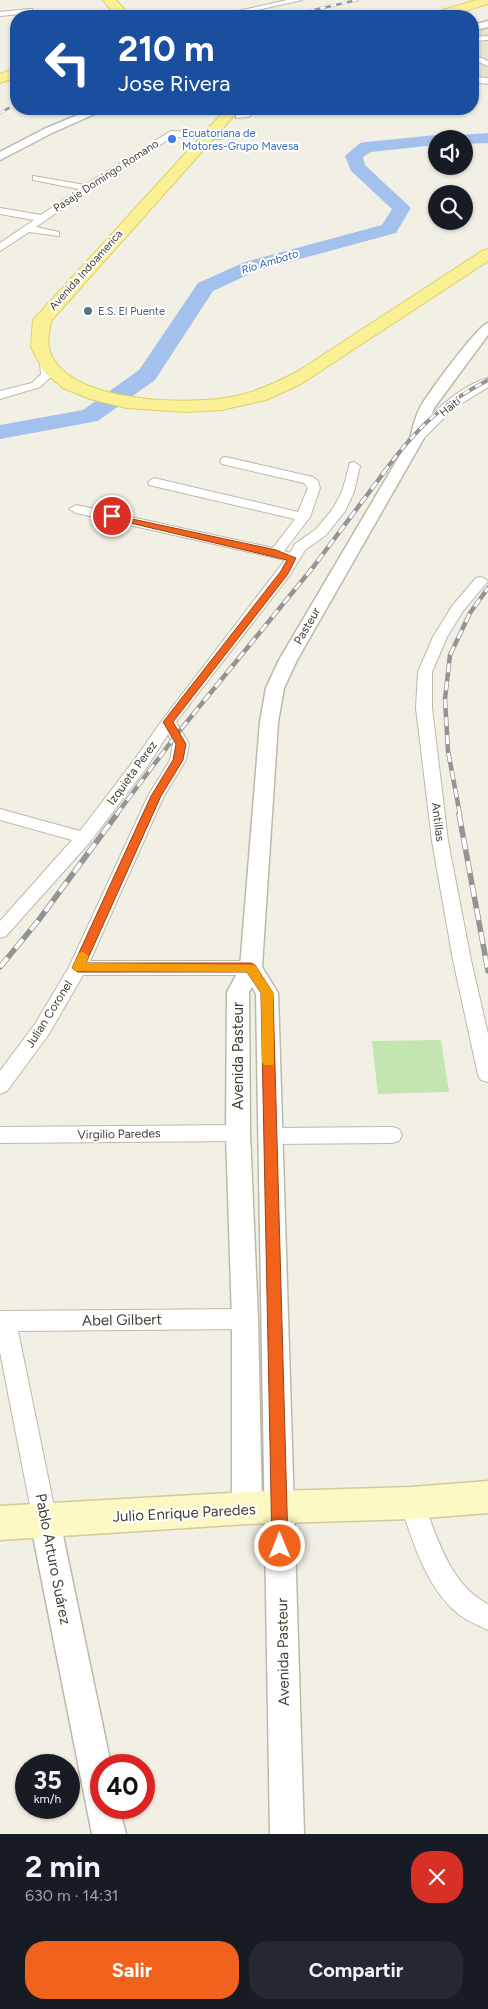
<!DOCTYPE html>
<html lang="es">
<meta charset="utf-8">
<style>
:root{--surface:#171b24;--page:#242831;--text:#f1f3f6;--muted:#9ea1a6;--accent:#f1631c}
body{margin:0;font-family:Figtree,sans-serif;background:var(--page);color:var(--text);height:100vh;display:flex;flex-direction:column;font-size:19px;white-space:nowrap}
*{box-sizing:border-box;margin:0}
p{font-size:16px;color:var(--muted)}
.icon{flex:none;width:28px;height:28px;fill:none;stroke:currentColor;stroke-width:2;stroke-linecap:round;stroke-linejoin:round}
.map{position:relative;height:1834px;overflow:hidden}
.panel{display:flex;flex-direction:column;background:var(--surface);flex:1}
.panel>*{flex:none}
.top-card{position:absolute;left:10px;top:10px;width:469px;height:105px;border-radius:20px;box-shadow:0 1px 4px #0004;background:#1a4fa0;color:#fff;overflow:hidden}
.fabs{position:absolute;left:428px;top:130px;display:grid;gap:10px}
.fabs a{display:grid;place-items:center;width:45px;height:45px;border-radius:50%;background:var(--surface);box-shadow:0 1px 4px #0004;font-size:25px}
.speed{position:absolute;left:15px;top:1754px;display:flex;gap:10px;font-size:25px;font-weight:700;text-align:center}
.speed>*{display:grid;place-content:center;width:65px;height:65px;border-radius:50%;background:var(--surface);box-shadow:0 1px 4px #0004;line-height:1}
.speed small{font-size:12px;font-weight:400}
.speed .limit{border:8px solid #d22;background:#fff;color:#111}
.pin{position:absolute;display:grid;place-items:center;width:42px;height:42px;color:#fff;margin:-21px;border:2px solid #fff;border-radius:50%;box-shadow:0 1px 5px #0007}
.me{position:absolute;width:55px;margin:-28px;rotate:359deg;stroke-linejoin:round;filter:drop-shadow(0 0 4px #0008)}
.turn{display:flex;align-items:center;gap:18px;height:105px;padding:0 25px;font-size:22px}
.turn .icon{width:65px;height:65px;stroke-width:2.5}
.turn b{display:block;font-size:35px;line-height:42px}
.round{display:grid;place-items:center;flex:none;width:52px;height:52px;border-radius:20px;background:var(--page)}
.summary{display:flex;align-items:center;justify-content:space-between;height:85px;padding:0 25px}
h1{font-size:30px;font-weight:700;line-height:38px}
.button{display:flex;gap:10px;margin-top:auto;padding:10px 25px}
.button a{flex:1;height:58px;border-radius:20px;background:var(--accent);color:#fff;font-size:20px;font-weight:700;line-height:58px;text-align:center}
.button a+a{background:var(--page);color:var(--text)}
.map>svg:first-child{display:block}
</style>
<div class="map">
<svg width="488" height="1834" viewBox="0 0 488 1834">
<rect width="100%" height="100%" fill="#f2f0e5"/>
<path fill="#e6e3d3" d="M488 28V78L480 80 473 76V32Z"/>
<path fill="#c3e5af" d="M441 1040 449 1092 378 1094 372 1041Z"/>
<g fill="none" stroke-linecap="round" stroke-linejoin="round">
<path fill="#a3c1ed" fill-rule="evenodd" d="M488 133V143L464 144V139H455L458 135Z
M436 135 444 139H436V145L371 152 363 157 365 165 411 208 396 233 259 270 213 291 155 380 98 421 0 439V425L83 410 139 370 198 283 245 262 382 225 392 209 351 171 345 156 360 143 366 142Z"/>
<defs>
<path id="minor" d="M287 0H302L230 16H216Z
M29 9H32V13L0 16V12Z
M488 36V40L472 41V37Z
M472 54 488 61V66L472 59Z
M472 77 488 78V84L472 82Z
M247 109H255L249 117 236 118V114L243 113Z
M171 131 221 133 226 136 221 139 173 137 117 171 36 227 59 232V236L29 232 0 251V243L34 220 0 214V208L41 215 79 189 33 180V176L85 185Z
M46 360 52 363 53 375 40 387 0 399V391L32 383 41 374 40 363Z
M488 378V387L453 409 421 441H413L411 438C427 416 461 385 488 378Z
M226 457 313 477 318 481 320 488 310 517 284 551 290 553 295 544 316 529 332 510 342 492 350 463 354 462 360 466 354 492 345 511 326 535 305 550 290 575 176 722 189 744 186 760 164 796 90 961H251L257 963 260 968 257 973 251 975H83L49 1034 7 1091 0 1094V1071L35 1024 69 967 148 796 170 760 173 744 168 734 147 767 90 842 6 936 0 938V921L72 840 0 820V809L80 831 135 759 163 719 285 560 76 513 69 509 76 505 273 548 295 519 149 485 148 482 154 478 298 512 308 488 304 483 222 464 220 461 222 458Z
M481 577 488 581 463 611 447 637 432 672V708L448 841 471 960 488 1034V1082L481 1080 478 1075 453 960 432 841 416 708 418 672 433 637 452 606 476 578Z
M238 1125 245 1127 248 1133 245 1139 238 1141 0 1143V1127Z
M392 1127 399 1129 402 1135 399 1141 392 1143 270 1144 263 1142 260 1136 263 1130 270 1128Z
M245 1309 253 1312 256 1319 253 1326 245 1329 18 1331 57 1521 53 1529 45 1533 37 1529 33 1521 0 1352V1311Z
M412 1492 420 1495C437 1533 447 1583 488 1604V1630C478 1625 466 1621 457 1613 426 1587 412 1540 400 1503L404 1495Z"/>
<path id="tertiary" d="M488 21V27L472 31V25Z
M92 109H106L52 133 0 160V152L44 129Z
M488 323V335L434 408 424 438 297 660 284 688 278 722 262 967 278 993 304 1834H270L256 994 252 987 249 992 250 1133 258 1319 262 1508 257 1518 247 1522 237 1518 232 1508V1319L226 1133 227 992 240 968 260 722 266 688 279 660 410 438C413 428 415 417 420 408 426 396 478 325 488 323Z
M45 1507 55 1511 60 1521 111 1765H101V1808H119L126 1834H92L30 1521 35 1511Z"/>
<path id="secondary" d="M488 1481V1513L412 1519 247 1524 0 1540V1506L247 1492 412 1487Z"/>
<path id="primary" d="M103 0H116L125 10 127 16H115Z
M476 0H488V4L449 16H431L433 13Z
M16 68V77L0 83V74Z
M226 109H240L51 321C50 329 47 340 49 348 62 404 192 406 236 396 259 391 280 381 300 370L482 251 488 249V261L301 384 266 400 222 410 186 412 127 408 90 399 63 388 44 372 31 347 33 320Z"/>
</defs>
<use href="#minor" stroke="#bdb9a8" stroke-width="2"/>
<use href="#tertiary" stroke="#bdb9a8" stroke-width="3"/>
<use href="#secondary" stroke="#d0cb97" stroke-width="3"/>
<use href="#primary" stroke="#dfd066" stroke-width="2"/>
<use href="#minor" fill="#fff" fill-rule="evenodd"/>
<use href="#tertiary" fill="#fff" fill-rule="evenodd"/>
<use href="#secondary" fill="#fcf9c5" fill-rule="evenodd"/>
<use href="#primary" fill="#faf096" fill-rule="evenodd"/>
<defs>
<path id="rail-far3" d="M288 16 357 0
M0 113 16 104"/>
<path id="rail-far2" d="M384 472C416 429 440 405 488 380"/>
<path id="rail-far1" d="M116 815 177 734 314 566 385 471
M460 815 448 751 445 699 450 655 470 613 488 588"/>
<path id="rail" d="M459 814 488 971
M0 967 38 921 117 814"/>
</defs>
<use href="#rail-far3" stroke="#949494" stroke-width="2.5"/>
<use href="#rail-far2" stroke="#949494" stroke-width="4"/>
<use href="#rail-far1" stroke="#949494" stroke-width="4.5"/>
<use href="#rail" stroke="#949494" stroke-width="5.5"/>
<use href="#rail-far3" stroke="#fff" stroke-width="2" stroke-dasharray="5.5" stroke-linecap="butt"/>
<use href="#rail-far2" stroke="#fff" stroke-width="2.5" stroke-dasharray="7" stroke-linecap="butt"/>
<use href="#rail-far1" stroke="#fff" stroke-width="3" stroke-dasharray="9" stroke-linecap="butt"/>
<use href="#rail" stroke="#fff" stroke-width="4" stroke-dasharray="12" stroke-linecap="butt"/>
</g>
<path fill="#f1631c" stroke="#9d4012" d="M109 514 276 550 296 558 288 574 173 722 186 744 183 760 161 796 86 963H251L255 965 273 993 288 1546 285 1552 280 1554 274 1552 272 1546 261 993 247 972H78L72 968 151 796 173 760 176 744 163 722 281 571 287 560 109 518Z"/>
<path fill="#f59e0b" d="M83 952 89 956 86 963 255 965 273 993 274 1062 273 1065H264L262 1062 261 993 247 972 74 971 72 968 79 953Z"/>
<circle fill="#3f7fe0" stroke="#fff" stroke-width="2" cx="172" cy="139" r="5"/>
<circle fill="#5c6f8a" stroke="#fff" stroke-width="2" cx="88" cy="311" r="5"/>
<g text-anchor="middle" dominant-baseline="central" stroke-width="4" stroke-linejoin="round" paint-order="stroke">
<g font-size="11" fill="#366cbe" stroke="#fff" text-anchor="start">
<text x="182" y="133">Ecuatoriana de<tspan x="182" dy="13">Motores-Grupo Mavesa</tspan></text>
</g>
<g font-size="11" fill="#444135" stroke="#fff">
<text transform="translate(106 176) rotate(-33)">Pasaje Domingo Romano</text>
<text transform="translate(86 270) rotate(-48)">Avenida Indoamerica</text>
<text transform="translate(450 407) rotate(-39)">Haití</text>
</g>
<g font-size="11" font-style="italic" fill="#3362ab" stroke="#fff">
<text transform="translate(270 262) rotate(-17)">Río Ambato</text>
</g>
<g font-size="11" fill="#4e5e75" stroke="#fff" text-anchor="start">
<text x="98" y="311">E.S. El Puente</text>
</g>
<g font-size="12" fill="#444135" stroke="#fff">
<text transform="translate(307 626) rotate(-60)">Pasteur</text>
<text transform="translate(132 773) rotate(-54)">Izquieta Perez</text>
<text transform="translate(438 822) rotate(83)">Antillas</text>
<text transform="translate(49 1014) rotate(-58)">Julian Coronel</text>
<text transform="translate(119 1134) rotate(-1)">Virgilio Paredes</text>
</g>
<g font-size="15" fill="#444135" stroke="#fff">
<text transform="translate(238 1056) rotate(-90)">Avenida Pasteur</text>
<text transform="translate(122 1320) rotate(-1)">Abel Gilbert</text>
<text transform="translate(184 1513) rotate(-3)">Julio Enrique Paredes</text>
<text transform="translate(53 1559) rotate(79)">Pablo Arturo Suárez</text>
<text transform="translate(283 1652) rotate(-91)">Avenida Pasteur</text>
</g>
</g>
</svg>
<div class="fabs">
<a><svg class="icon" aria-label="sound" viewBox="0 0 24 24"><path d="M4 9h4l5-4v14l-5-4H4zM17 9q2 3 0 6"/></svg></a>
<a><svg class="icon" aria-label="search" viewBox="0 0 24 24"><circle cx="10" cy="10" r="6"/><path d="M15 15l6 6"/></svg></a>
</div>
<div class="speed"><div>35<small>km/h</small></div><div class="limit">40</div></div>
<div class="pin" style="left:112px;top:516px;background:#d93025"><svg class="icon" aria-label="arrive" viewBox="0 0 24 24"><path d="M6 21V4h12l-3 4 3 4H6"/></svg></div>
<svg class="me" style="left:280px;top:1546px" viewBox="-20 -20 40 40"><circle r="17" fill="#f1631c" stroke="#fff" stroke-width="3"/><path d="M0-11L8 9 0 5-8 9z" fill="#fff"/></svg>
<div class="top-card">
<div class="turn"><svg class="icon" aria-label="left" viewBox="0 0 24 24"><path d="M17 20v-9H6M10 6l-5 5 5 5"/></svg><div><b>210 m</b>Jose Rivera</div></div>
</div>
</div>
<section class="panel">
<div class="summary"><div><h1>2 min</h1><p>630 m · 14:31</p></div><a class="round" style="background:#d93025;color:#fff"><svg class="icon" aria-label="close" viewBox="0 0 24 24"><path d="M6 6l12 12M18 6L6 18"/></svg></a></div>
<div class="button"><a>Salir</a><a>Compartir</a></div>
</section>
